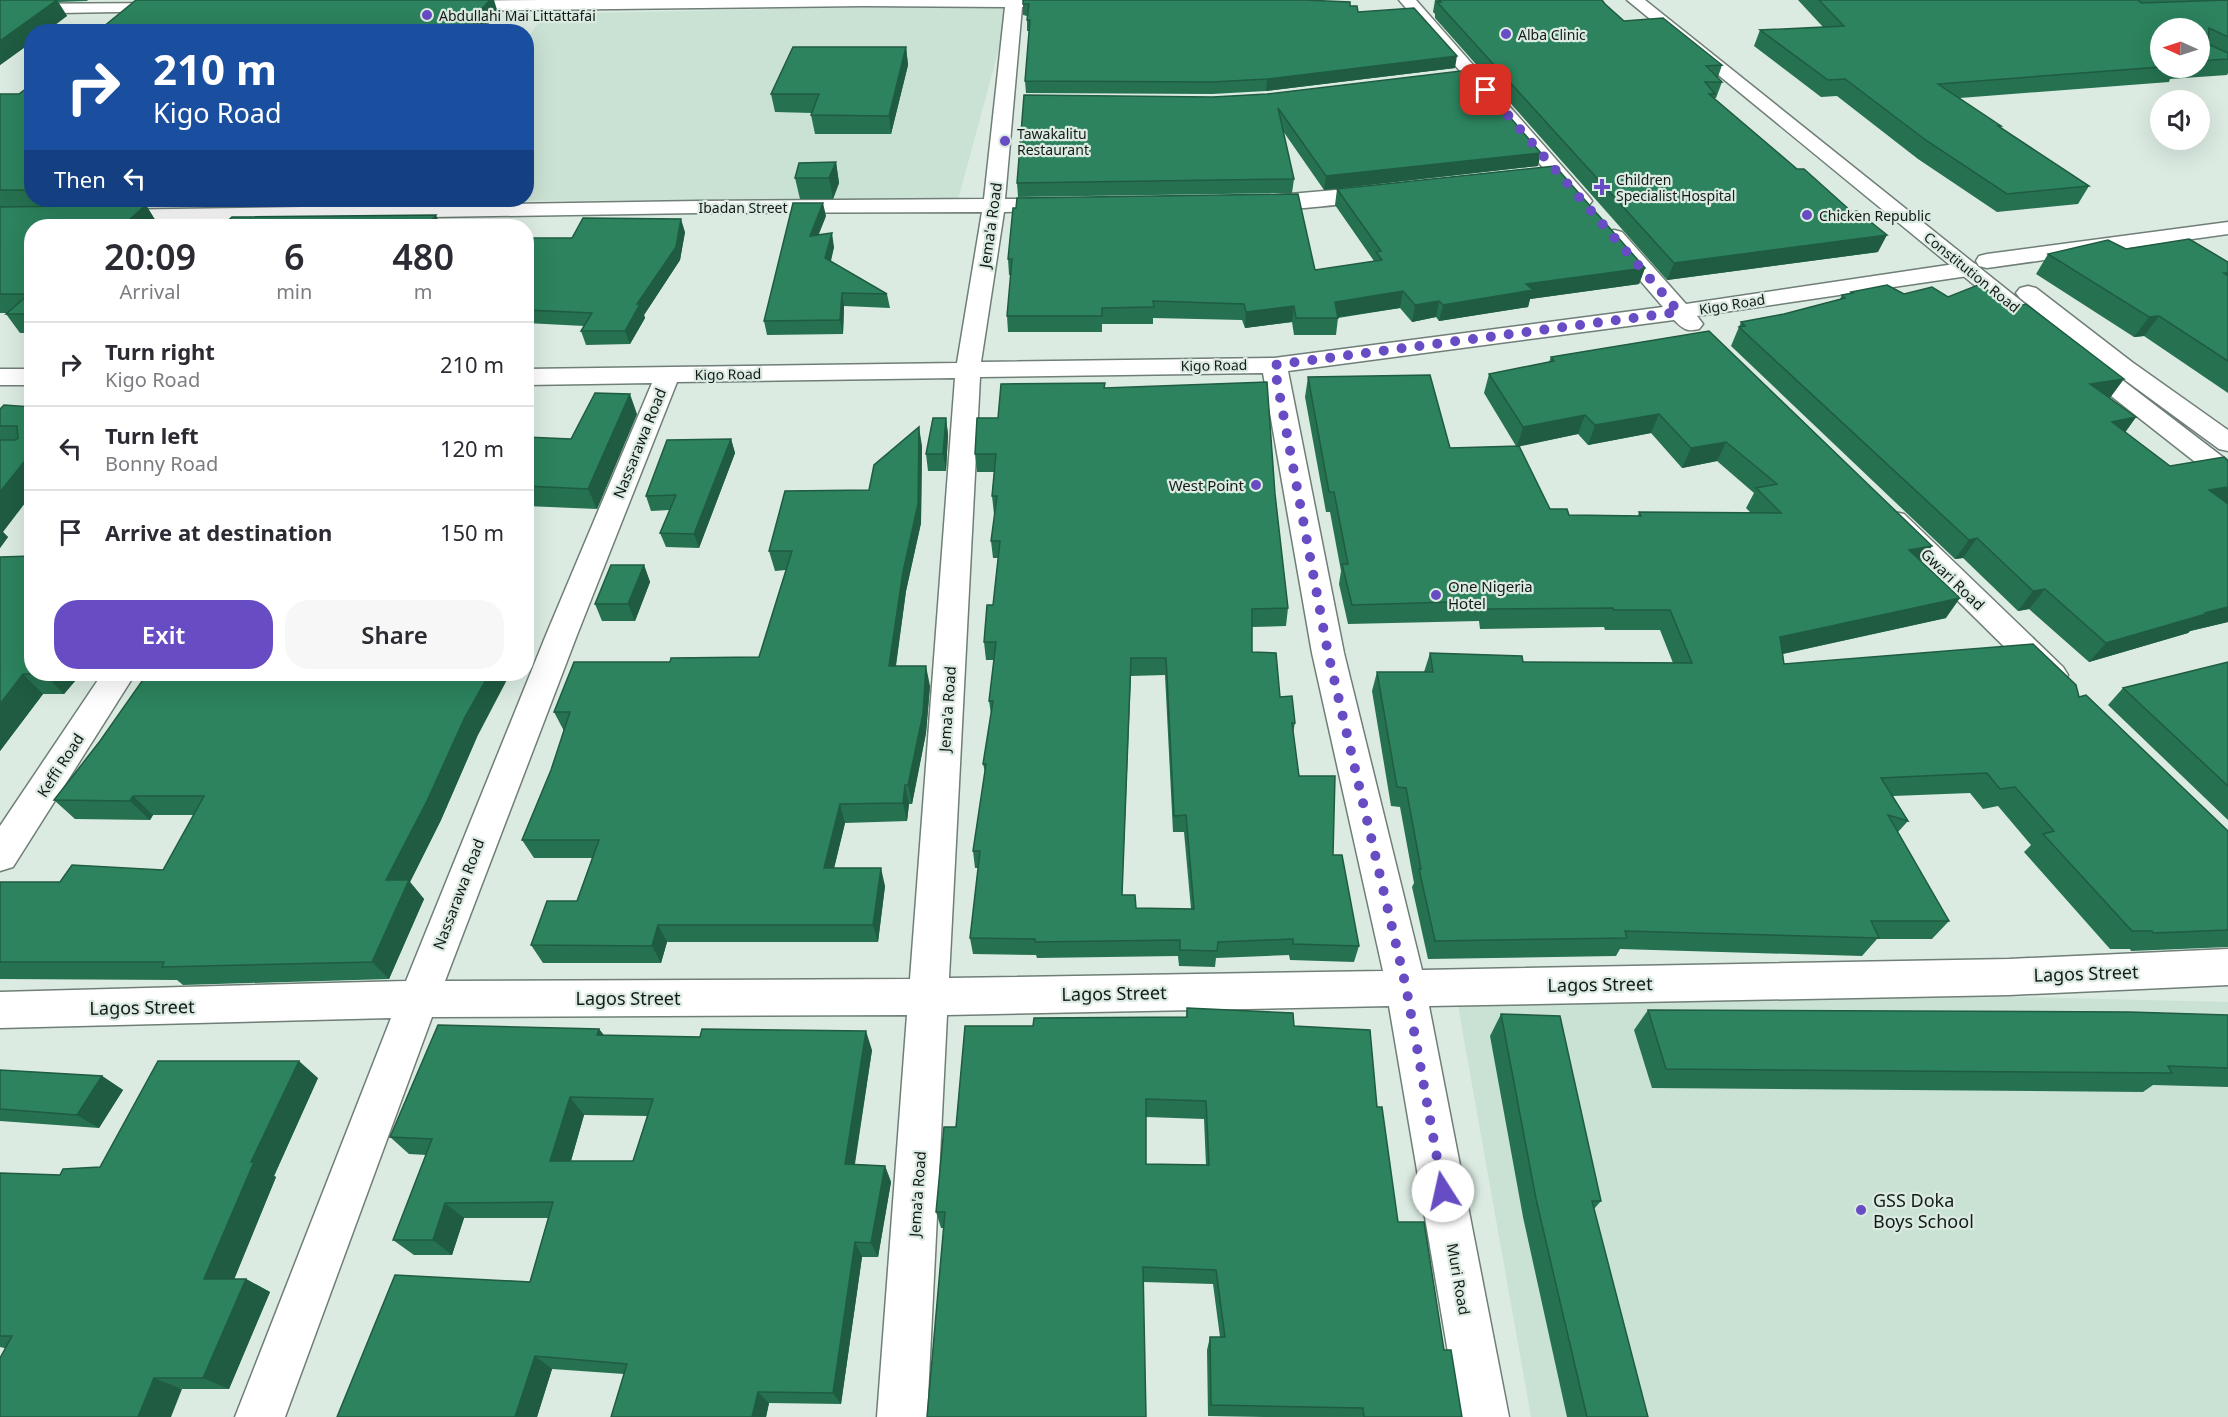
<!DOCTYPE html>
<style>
:root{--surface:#fff;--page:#f7f7f7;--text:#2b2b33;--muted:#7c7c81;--line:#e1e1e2;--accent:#674cc4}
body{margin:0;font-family:"Noto Sans",sans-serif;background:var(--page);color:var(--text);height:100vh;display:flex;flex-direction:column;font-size:22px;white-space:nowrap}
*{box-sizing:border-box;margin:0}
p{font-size:20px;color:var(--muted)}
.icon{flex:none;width:33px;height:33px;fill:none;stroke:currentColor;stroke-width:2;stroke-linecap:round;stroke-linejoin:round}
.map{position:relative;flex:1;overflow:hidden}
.details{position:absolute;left:24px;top:219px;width:510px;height:462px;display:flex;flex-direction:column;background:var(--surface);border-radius:24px;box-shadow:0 6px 24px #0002}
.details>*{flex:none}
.hud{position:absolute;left:24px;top:24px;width:510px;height:183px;border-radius:24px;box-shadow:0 6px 24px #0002;background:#1a4fa0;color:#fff;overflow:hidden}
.needle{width:39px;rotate:273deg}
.buttons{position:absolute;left:2150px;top:18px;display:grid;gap:12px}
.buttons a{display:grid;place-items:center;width:60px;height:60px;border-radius:50%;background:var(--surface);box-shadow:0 6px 24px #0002;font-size:30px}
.pin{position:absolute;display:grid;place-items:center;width:51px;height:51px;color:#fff;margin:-26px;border-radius:12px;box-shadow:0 3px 9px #0006}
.me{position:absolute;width:66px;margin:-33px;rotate:350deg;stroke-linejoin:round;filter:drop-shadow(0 0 4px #0008)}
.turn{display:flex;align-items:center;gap:21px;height:126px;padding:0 30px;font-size:27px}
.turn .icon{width:78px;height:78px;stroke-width:2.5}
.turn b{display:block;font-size:42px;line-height:51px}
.then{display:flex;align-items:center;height:57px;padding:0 30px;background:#0003;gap:12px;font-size:22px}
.eta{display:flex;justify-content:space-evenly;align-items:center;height:102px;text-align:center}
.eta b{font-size:36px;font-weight:600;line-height:42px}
.cta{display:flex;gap:12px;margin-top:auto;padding:12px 30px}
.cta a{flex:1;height:69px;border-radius:24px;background:var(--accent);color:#fff;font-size:24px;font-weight:600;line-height:69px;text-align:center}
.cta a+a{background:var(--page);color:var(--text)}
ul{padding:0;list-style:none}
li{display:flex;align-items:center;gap:18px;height:84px;padding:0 30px;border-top:2px solid var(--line)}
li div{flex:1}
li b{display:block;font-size:22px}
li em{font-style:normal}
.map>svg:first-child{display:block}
</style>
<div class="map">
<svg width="2228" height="1417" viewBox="0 0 2228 1417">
<rect width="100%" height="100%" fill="#dbebe2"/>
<path fill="#cae2d4" d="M1011 4 958 200 407 201 526 200 527 39 545 14Z
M1454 983 2228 1002V1417H1531Z"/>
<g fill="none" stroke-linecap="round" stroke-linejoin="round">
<defs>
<path id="street" d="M542 0H1041L1040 5 1022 7 1005 199H1060L1067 201 1071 205 1067 209 1060 211 1004 212 981 362 1274 358 1663 307 1603 237 1606 232 1614 230 1622 232 1686 304 1968 262 1976 264 1979 269 1976 274 1968 276 1697 316 1703 324 1699 329C1687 332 1683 329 1674 320L1288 371 1344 653 1422 970 2009 959 2228 949V985L2009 995 1429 1006 1509 1417H1459L1389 1006 947 1015 927 1417H877L907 1015 432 1017 285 1417H235L391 1018 0 1028V992L406 981 546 635 652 383 526 385V369L957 363 982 212 698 213 107 222 99 221 96 216 99 211 107 210 698 201 984 199 1005 7 864 6 450 11 442 6 450 1ZM1263 373 1312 653 1383 971 949 978 980 377ZM955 378 910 979 445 981 577 635 677 382Z
M1399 0H1416L1589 197 1592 201 1589 205 1582 207 1575 205Z
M170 3 176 5 178 8 176 11 0 14V4Z
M1381 186 1388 188 1391 192 1388 196C1362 203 1273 214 1249 207L1245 203 1249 199 1256 197Z
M2228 222V234L1987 268 1979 266 1976 261 1979 256 1987 254Z
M0 369H32V385H0Z
M1894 512 1904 514 2063 667 2068 675 2063 683 2052 687 2041 683 1884 528 1880 521 1884 514Z
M102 674H135L13 867 0 871V826Z"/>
<path id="primary" d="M1627 0H1645L2050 324 2054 329 2050 334 2042 336 2034 334Z
M2028 286 2036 288 2132 362 2228 430V451L2219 449 2114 372 2020 298 2016 293 2020 288Z
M2082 354 2091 356 2228 461V483L2218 480 2073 366 2070 361 2073 356Z"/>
</defs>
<use href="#street" stroke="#6f7e76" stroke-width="3"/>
<use href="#primary" stroke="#6f7e76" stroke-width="3"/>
<use href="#street" fill="#fff" fill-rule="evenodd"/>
<use href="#primary" fill="#fff" fill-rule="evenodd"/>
</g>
<path fill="#267150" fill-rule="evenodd" d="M0 0H88L87 1 58 2 67 16 32 32V42L0 65Z
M1435 0H1602L1605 4 1624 21 1722 65 1718 77 1722 82 1716 98H1714L1878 252 1667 280 1435 18V14L1433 12Z
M1798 0H2228V73L2227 75 2170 79 2169 82 1960 98 2000 128 2089 186 2078 204 1997 212 1918 159 1837 96 1821 97 1754 46 1760 30 1823 27ZM2160 28H2199V68H2160Z
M1023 4 1350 6 1358 12 1455 68 1266 91 1212 94 1026 93 1025 81 1029 31H1027V16L1023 15Z
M906 47 908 65 891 134H815L811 115 812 113 775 112 771 94Z
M32 84V200H183L175 207H147L157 223 32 226V333H20L6 314 7 313H0V94H19Z
M1267 94 1538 166 1324 190 1283 131 1294 179 1292 193 1018 197 1017 183 1213 97Z
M836 162 839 183 833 199H800L795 178Z
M1337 189 1645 268 1639 284 1530 299 1528 307 1439 321 1436 317 1412 322 1400 308 1338 318 1336 335H1294L1292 322 1245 328 1242 320 1153 318V324H1102V332H1008L1007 316 1011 275H1009L1008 259 1315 270 1374 261 1335 205Z
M826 216 818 235 834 247 831 261 887 294 890 308 844 306 843 334 767 335 764 321Z
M685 232 680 260 644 315 645 318 630 344 586 345 581 331 584 326 526 323V238H572Z
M2126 249 2228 262V393L2144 336 2134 337 2036 274 2048 254Z
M1851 292 1904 294 2110 398 2136 417 2125 432 2170 466 2228 504V622L2190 631 2188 633 2089 662 2029 609 2018 611 1963 558 1955 559 1731 346 1741 322 1784 314 1840 299 1842 295 1850 293Z
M1709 331 1921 561 1946 618 1783 654 1784 664 2079 697 2228 831V947L2131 951 2130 949H2110L2024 852 2031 845 1998 806 1983 809 1970 793 1893 796 1908 821 1898 832 1949 921 1932 939H1877L1862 956 1620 949 1616 956 1428 959 1412 887 1414 883 1400 807 1391 806 1372 691 1377 672H1424L1430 653 1523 662 1673 663 1660 630H1605L1604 627 1480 629 1479 621 1348 624 1339 584 1341 571 1330 512H1326L1305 397 1308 377 1450 448 1516 446 1484 393 1489 374 1549 362 1551 357ZM1651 433 1682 468 1717 461 1754 493 1746 508 1751 513 1639 512 1638 516 1569 515 1550 509 1519 446 1578 434 1588 445Z
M1105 388 1275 494 1288 608 1286 626 1252 627V652L1280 697 1295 723 1293 733 1299 776 1333 855 1359 946 1354 962 1290 960 1289 955 1216 958 1215 967 1179 966 1178 956 1037 958 1036 955 973 954 970 938 978 868H975L973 851 985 772 983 764 991 714 989 701 994 660H986L984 642 993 605 998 558H993L991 541 995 514H994L992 496 994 472H977L975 454 998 418ZM1165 675 1173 832H1184L1191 909 1136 908 1122 895 1131 676Z
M32 407 3 532 8 537 0 548V409Z
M637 414 597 509 526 506V437L571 439Z
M946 418 948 435 946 471H928L926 454Z
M731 439 735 453 699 548 666 547 660 533 670 510 651 511 646 496Z
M922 446 921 523 906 591 896 666 930 686 926 733 912 804H909L907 821 845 823 834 868 885 886 878 942H667L661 963H543L531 945 577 901 592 858H534L522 840 551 770 564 731 554 712 670 662 759 657 786 570 775 571 769 551 869 490Z
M0 557 32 674H81L64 694H43L0 751Z
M644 565 650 582 635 621H602L595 604Z
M2228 662V820L2108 705 2123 688Z
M477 737 441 820 410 882 424 899 389 979 183 985 177 980 0 979V882H60L163 870 194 815H153L150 820 75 819 54 800 100 741Z
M1187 1008 1294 1026 1377 1107 1398 1222 1444 1350 1462 1417H1264L1208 1416 1207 1350 1210 1337H1220L1213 1284 1143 1282 944 1228H941L936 1212 956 1127 1033 1026 1186 1017ZM1146 1117 1204 1119 1206 1165 1146 1164Z
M1648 1010 2228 1015V1087L2153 1085 2143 1092 1652 1088 1634 1030Z
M1501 1014 1601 1201 1594 1209 1648 1417H1567L1523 1217 1490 1036Z
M599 1029 604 1035 872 1050 855 1164 885 1166 891 1182 878 1257H862L841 1404 769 1403 766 1417H611L624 1374 552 1369 537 1417H337L530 1282 548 1218H464L452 1255H414L393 1240 426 1155 409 1154 390 1137ZM584 1115 647 1116 633 1161H571Z
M0 1070 102 1076 123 1090 99 1128 0 1121Z
M318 1078 274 1176 276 1177 234 1279H246L270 1292 229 1389H182L0 1347V1173L60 1175 100 1167Z"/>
<path fill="#1f5c41" d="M57 0 67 16 46 32H32V42L0 65V41Z
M490 0H494L498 13 481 32H460Z
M906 47 908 65 891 134 889 116Z
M1457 56 1455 68 1266 91 1267 79Z
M1541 153 1538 166 1324 190 1326 176Z
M836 162 839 183 833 199 829 178Z
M171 200H183L175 207Z
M823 203 826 216 813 249 810 236Z
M146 205 157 223 154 226H122Z
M436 215 441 226H427Z
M681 219 685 232 680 260 644 315 645 318 630 344 625 331 637 304Z
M832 233 834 247 828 271 825 258Z
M1887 235 1878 252 1667 280 1674 263Z
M1645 268 1639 284 1530 299 1528 307 1439 321 1443 305 1526 284Z
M1403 291 1400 308 1332 318 1335 302Z
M842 293 844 306 843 334 840 320Z
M1439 301 1436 317 1412 322 1415 305Z
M1294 306 1292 322 1245 328 1246 312Z
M2159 316 2144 336 2134 337 2149 317Z
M2124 379 2110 398 2090 384Z
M630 394 637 414 597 509 588 489Z
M1659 414 1651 433 1588 445 1595 425Z
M1585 415 1578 434 1517 447 1523 427Z
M2136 417 2122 437 2112 422Z
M946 418 948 435 946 471 943 454Z
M919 427 922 446 921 523 906 591 893 685 889 666Z
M731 439 735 453 699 548 694 534Z
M1726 442 1717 461 1682 468 1691 448Z
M32 452V494L3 532 8 537 0 548V492Z
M2228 487V504L2209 490Z
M1977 538 1963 558 1955 559 1969 540Z
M1932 546 1918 566 1909 550Z
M644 565 650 582 635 621 628 604Z
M2045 589 2029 609 2018 611 2033 591Z
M1960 598 1946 618 1768 657 1780 637Z
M2228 607V622L2190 631 2188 633 2089 662 2106 643 2205 613Z
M926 666 930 686 926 733 912 804 908 785Z
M23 674 43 694 0 751V704Z
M44 674H81L64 694Z
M489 674H510L477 737 441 820 410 882 424 899 389 979 372 962 386 880 465 717Z
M905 785 909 804 907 821 903 803Z
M133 796 153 815 150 820 130 801Z
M840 804 845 823 830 885 824 868Z
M881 868 885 886 878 942 873 925Z
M658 925 667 942 661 963 652 946Z
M599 1029 612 1047 597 1035Z
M866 1031 872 1050 852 1180 845 1164Z
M299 1061 318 1078 274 1176 276 1177 229 1292 204 1279 251 1162Z
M102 1076 123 1090 99 1128 77 1115Z
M570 1097 584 1115 566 1178 550 1161Z
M885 1166 891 1182 878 1257 871 1243Z
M445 1203 464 1218 452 1255 433 1240Z
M855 1242 862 1257 841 1404 833 1393Z
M246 1279 270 1292 229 1389 203 1378Z
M535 1356 552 1369 537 1417H515Z
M154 1378 182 1389 171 1417H138Z
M758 1392 769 1403 766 1417H752Z"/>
<path fill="#2c835d" stroke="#1f5c41" stroke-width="1.5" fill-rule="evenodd" d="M0 0H57L0 41Z
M136 0H490L460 32H97Z
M1023 0H1305L1350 2V6H1357L1358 12 1414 8 1457 56 1267 79 1213 82 1025 81 1030 20H1027L1029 4H1023Z
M1439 0H1602L1605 4 1624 21 1663 18 1722 65 1706 66 1722 82H1705L1715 94H1709L1797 169H1804L1852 212 1857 211 1887 235 1674 263 1437 2H1441Z
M1819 0H2138L2141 3 2228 0V37L2209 28 2208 44 2228 53V59L2199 61V28H2160V67L1938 84 2001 126H1998L2089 186 2007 194 1927 141 1845 79 1828 80 1760 30 1844 26Z
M793 47H906L889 116 811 115 819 94H771Z
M1469 70 1541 153 1326 176 1278 108 1294 179 1017 183 1024 95 1213 97 1267 94Z
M32 84V190H0V94H19Z
M836 162 829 178H795L799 163Z
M1555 166 1645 268 1526 284 1533 290 1443 305 1439 301 1415 305 1403 291 1335 302 1338 318H1296L1294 306 1246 312 1244 304 1153 301 1154 307 1102 308V316H1007L1012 259H1008L1013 208H1016L1017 198 1298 194 1315 270 1382 260 1376 252 1381 251 1337 189Z
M793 203H823L810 236 832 233 825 258 887 294 842 293 840 320 764 321Z
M146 205 122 226H32V314H6L29 294H0V207Z
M436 215 427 226H222L232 217Z
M583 218 681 219 676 247 637 304H640L625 331H581L592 313 526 310V238H572Z
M2189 239 2228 262V273H2224L2228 276V361L2159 316 2149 317 2048 254 2108 240 2126 249Z
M1887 285 1904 294 1932 287 1948 297 1978 285 2017 306 2026 304 2124 379 2090 384 2136 417 2112 422 2170 466 2224 457 2228 461V487L2209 490 2228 504V607L2205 613 2206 614 2106 643 2045 589 2033 591 1977 538 1969 540 1739 327 1745 326 1741 322 1784 314 1845 298 1842 295 1853 293 1851 292Z
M1709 331 1932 546 1909 550 1960 598 1780 637 1784 664 2033 644 2076 685 2079 697 2086 695 2228 831V930L2153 933 2152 931H2132L2043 834 2054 831 2015 787 2000 789 1987 773 1881 778 1908 821 1888 815 1949 921H1871L1879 938 1625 931 1627 938 1435 941 1419 869H1421L1406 788 1397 787 1377 672H1433L1430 653 1522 656 1523 662 1692 663 1670 610H1614L1613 608 1486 609 1485 601 1352 605 1342 564H1348L1334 492H1329L1308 377 1430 375 1450 448 1519 446 1550 509H1567L1569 515 1641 516 1639 512 1781 513 1756 488 1777 484 1726 442 1691 448 1659 414 1595 425 1585 415 1523 427 1489 374 1554 361 1551 357Z
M1267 382 1275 494 1288 608 1252 609V652L1276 653 1280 697 1292 696 1295 723H1292L1299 776H1335L1333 855H1342L1359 946 1293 944V939L1218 942 1217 951 1180 950V940L1035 942V939L970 938 980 851H973L986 764H983L993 701H989L996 642H984L987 605H993L1000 541H991L997 496H992L996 454H975L977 418H998L1001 384 1105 383 1104 388ZM1131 658H1166L1174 816 1186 815 1194 909 1136 908 1135 895H1122Z
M595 393 630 394 588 489 526 486V437L571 439Z
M4 405 32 407V452L0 492V440H15L18 438 17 426H0V409Z
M933 418H946L943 454H926Z
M919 427 918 504 903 572 889 666H926L923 714 908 785H905L903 803 840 804 824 868H881L873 925H658L652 946 531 945 547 901H577L599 840H522L551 770 570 712H554L574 662H670L671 658 759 657 792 551H769L785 491 869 490 874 465Z
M731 439 694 534 660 533 676 495 646 496 667 440Z
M32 556V674H45H23L0 704V557Z
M611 565H644L628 604H595Z
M2228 662V786L2123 688Z
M147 674H489L465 717 427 801 386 880H409L372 962 162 967 164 962H0V882H60L72 865 163 870 204 796H133L130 801 54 800 100 741Z
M1187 1008 1293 1013 1294 1026 1370 1030 1377 1107H1382L1398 1222H1424L1444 1350H1451L1462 1417H1364L1363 1408 1211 1405 1210 1337H1225L1216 1270 1143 1267 1146 1417H927L945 1212H936L944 1127H956L965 1026H1033L1034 1018 1187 1017ZM1146 1099 1206 1101 1209 1165 1146 1164Z
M1648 1010 2129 1012 2228 1015V1068L2168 1066 2172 1073 1666 1069Z
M1501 1014 1560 1016 1601 1201H1592L1648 1417H1587L1536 1199Z
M438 1025 599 1029 597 1035 700 1037 702 1029 866 1031 845 1164 885 1166 871 1243 855 1242 833 1393 758 1392 752 1417H611L627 1364 535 1356 515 1417H337L395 1275 530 1282 553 1202 445 1203 433 1240H393L432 1139 390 1137ZM570 1097 653 1099 633 1161H550Z
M158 1061H299L251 1162H254L204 1279H246L203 1378H154L138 1417H0V1358L12 1336H0V1173L60 1175 63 1169 100 1167Z
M0 1070 102 1076 77 1115 0 1109Z"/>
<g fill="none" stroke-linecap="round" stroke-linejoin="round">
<path stroke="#674cc4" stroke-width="10" stroke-dasharray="0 18" d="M1443 1191 1406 987 1328 653 1274 365 1679 312 1486 90"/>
</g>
<g fill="#674cc4" stroke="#dbebe2" stroke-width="2">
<circle cx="427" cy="15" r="6"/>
<circle cx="1506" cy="34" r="6"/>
<circle cx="1005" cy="141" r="6"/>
<path d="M1599 178h6v6h6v6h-6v6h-6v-6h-6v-6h6z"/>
<circle cx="1807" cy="215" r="6"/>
<circle cx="1256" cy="485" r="6"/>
<circle cx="1436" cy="595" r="6"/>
<circle cx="1861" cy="1210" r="6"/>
</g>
<g text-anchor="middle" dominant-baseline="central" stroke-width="4.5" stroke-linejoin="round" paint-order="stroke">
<g font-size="14" fill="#141a17" stroke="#dbebe2" text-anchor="start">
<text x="439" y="15">Abdullahi Mai Littattafai</text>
<text x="1518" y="34">Alba Clinic</text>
<text x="1017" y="133">Tawakalitu<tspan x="1017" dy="16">Restaurant</tspan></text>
<text x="1616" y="179">Children<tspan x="1616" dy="16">Specialist Hospital</tspan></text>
<text x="1819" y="215">Chicken Republic</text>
</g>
<g font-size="14" fill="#141a17" stroke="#dbebe2">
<text x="743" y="207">Ibadan Street</text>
<text transform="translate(1972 272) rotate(39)">Constitution Road</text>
<text transform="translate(1732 304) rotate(-9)">Kigo Road</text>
<text transform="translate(1214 365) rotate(-1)">Kigo Road</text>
<text transform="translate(728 374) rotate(-1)">Kigo Road</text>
</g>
<g font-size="15" fill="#141a17" stroke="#dbebe2">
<text transform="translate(990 225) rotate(-82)">Jema'a Road</text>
<text transform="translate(639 443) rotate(-68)">Nassarawa Road</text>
<text transform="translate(1953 579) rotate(44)">Gwari Road</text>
<text transform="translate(947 709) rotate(-86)">Jema'a Road</text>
<text transform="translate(60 765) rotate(-57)">Keffi Road</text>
<text transform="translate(458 894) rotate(-69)">Nassarawa Road</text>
<text transform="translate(917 1194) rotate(-86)">Jema'a Road</text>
<text transform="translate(1459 1279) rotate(80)">Muri Road</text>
</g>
<g font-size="15" fill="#141a17" stroke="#dbebe2" text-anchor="end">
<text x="1244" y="485">West Point</text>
<text x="1448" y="586" text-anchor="start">One Nigeria<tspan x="1448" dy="17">Hotel</tspan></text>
</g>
<g font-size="18" fill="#141a17" stroke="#dbebe2">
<text transform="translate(2086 973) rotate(-2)">Lagos Street</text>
<text transform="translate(1600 984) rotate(-1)">Lagos Street</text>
<text transform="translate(1114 993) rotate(-1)">Lagos Street</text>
<text x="628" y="998">Lagos Street</text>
<text transform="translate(142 1007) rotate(-1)">Lagos Street</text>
</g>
<g font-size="18" fill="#141a17" stroke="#dbebe2" text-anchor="start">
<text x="1873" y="1200">GSS Doka<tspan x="1873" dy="21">Boys School</tspan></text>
</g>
</g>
</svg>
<div class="buttons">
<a><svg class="needle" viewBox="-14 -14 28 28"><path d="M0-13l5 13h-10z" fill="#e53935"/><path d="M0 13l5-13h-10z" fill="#7c7c81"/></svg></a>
<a><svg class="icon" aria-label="sound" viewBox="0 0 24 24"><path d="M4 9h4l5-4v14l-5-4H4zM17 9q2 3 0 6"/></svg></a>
</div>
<div class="pin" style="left:1486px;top:90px;background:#d93025"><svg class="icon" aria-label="arrive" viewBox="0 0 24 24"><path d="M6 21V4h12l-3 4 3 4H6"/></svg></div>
<svg class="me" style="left:1443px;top:1191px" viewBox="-20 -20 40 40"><circle r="19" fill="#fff"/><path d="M0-13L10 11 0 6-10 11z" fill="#674cc4"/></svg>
<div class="hud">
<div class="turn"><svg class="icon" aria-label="right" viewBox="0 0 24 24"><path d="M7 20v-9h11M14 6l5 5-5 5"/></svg><div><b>210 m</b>Kigo Road</div></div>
<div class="then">Then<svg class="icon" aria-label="left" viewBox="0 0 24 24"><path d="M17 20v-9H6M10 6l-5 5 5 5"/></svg></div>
</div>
<section class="details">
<div class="eta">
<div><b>20:09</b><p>Arrival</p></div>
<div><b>6</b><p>min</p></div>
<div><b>480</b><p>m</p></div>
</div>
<ul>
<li><svg class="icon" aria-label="right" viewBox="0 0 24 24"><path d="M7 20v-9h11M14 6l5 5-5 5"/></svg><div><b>Turn right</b><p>Kigo Road</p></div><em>210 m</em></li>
<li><svg class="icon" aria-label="left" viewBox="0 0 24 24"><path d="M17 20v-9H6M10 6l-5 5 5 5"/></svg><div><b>Turn left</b><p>Bonny Road</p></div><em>120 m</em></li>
<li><svg class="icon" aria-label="arrive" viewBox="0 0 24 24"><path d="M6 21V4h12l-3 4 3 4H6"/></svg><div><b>Arrive at destination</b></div><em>150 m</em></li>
</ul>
<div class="cta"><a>Exit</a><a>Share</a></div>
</section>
</div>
